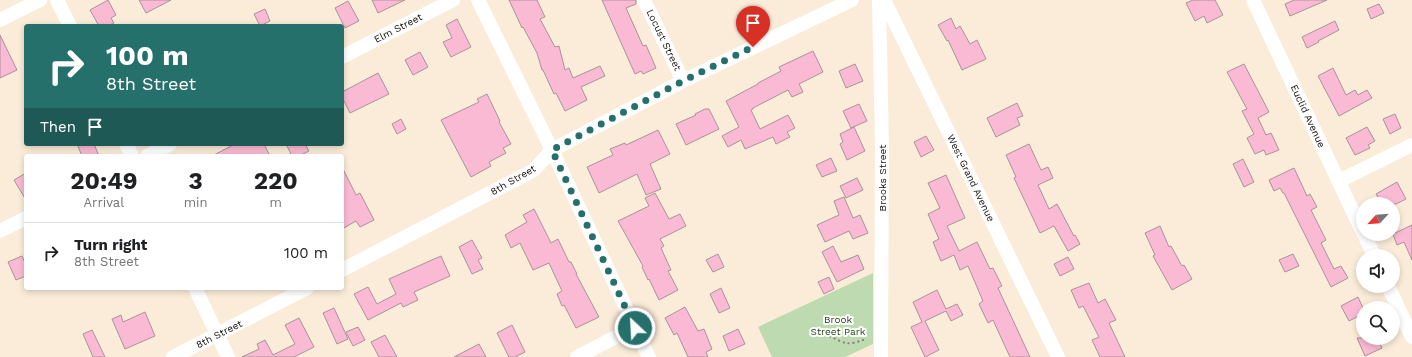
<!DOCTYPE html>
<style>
:root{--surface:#fff;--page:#f6f6f6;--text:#202124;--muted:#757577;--line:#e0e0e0}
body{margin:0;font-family:"Work Sans",sans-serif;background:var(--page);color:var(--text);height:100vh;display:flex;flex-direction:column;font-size:15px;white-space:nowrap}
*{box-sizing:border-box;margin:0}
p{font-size:13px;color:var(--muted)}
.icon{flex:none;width:22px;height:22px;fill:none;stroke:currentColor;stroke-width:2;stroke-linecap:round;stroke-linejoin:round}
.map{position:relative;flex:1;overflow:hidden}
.side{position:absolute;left:24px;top:154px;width:320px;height:136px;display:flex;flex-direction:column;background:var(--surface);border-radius:4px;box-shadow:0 2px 6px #0003}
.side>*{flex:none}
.top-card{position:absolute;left:24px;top:24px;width:320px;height:122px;border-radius:4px;box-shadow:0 2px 6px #0003;background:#26706c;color:#fff;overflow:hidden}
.needle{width:26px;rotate:244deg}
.controls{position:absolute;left:1356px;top:197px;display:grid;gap:8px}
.controls a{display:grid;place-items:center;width:44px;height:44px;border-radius:50%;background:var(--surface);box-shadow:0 2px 6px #0003;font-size:20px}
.pin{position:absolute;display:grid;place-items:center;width:34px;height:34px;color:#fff;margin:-41px -17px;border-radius:50% 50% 50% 0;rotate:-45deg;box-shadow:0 0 4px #0007}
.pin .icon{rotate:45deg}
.me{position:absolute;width:44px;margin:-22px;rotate:335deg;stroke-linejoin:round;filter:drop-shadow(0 0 3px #0008)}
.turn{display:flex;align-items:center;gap:14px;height:84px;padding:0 16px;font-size:18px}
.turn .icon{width:52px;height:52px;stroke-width:2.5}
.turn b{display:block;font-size:28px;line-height:34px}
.then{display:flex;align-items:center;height:38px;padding:0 16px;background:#0003;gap:8px;font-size:15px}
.eta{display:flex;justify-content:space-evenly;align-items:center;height:68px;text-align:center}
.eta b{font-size:24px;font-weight:700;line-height:28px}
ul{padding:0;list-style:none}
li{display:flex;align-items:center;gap:12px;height:60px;padding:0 16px;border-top:1px solid var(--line)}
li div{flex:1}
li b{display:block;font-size:15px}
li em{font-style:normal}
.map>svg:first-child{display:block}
</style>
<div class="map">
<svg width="1412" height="357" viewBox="0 0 1412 357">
<rect width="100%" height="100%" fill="#fbecd9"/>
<path fill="#bddab1" d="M873 273V344L845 357H772L758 327Z"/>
<path fill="#fabad3" stroke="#a9929b" d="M108 0 116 15 111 18 114 23 108 26H99L90 10Z
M139 0H171L146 13Z
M372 0H405L378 13Z
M509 0H537L545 17 540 19 555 47 559 46 565 70 569 68 573 78 600 66 605 76 581 87 587 100 565 111 556 93 554 94 543 70H542L537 53 523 27 522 28Z
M602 0H636V4L626 8 643 46 646 45 656 68 643 74 641 71 635 74Z
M1193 0H1215L1223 15 1207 23 1204 16 1195 21 1186 3Z
M1294 0H1327L1290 16 1285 4Z
M348 1 359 21 345 28 335 8Z
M1379 4 1384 13 1371 19 1367 9Z
M265 9 270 21 260 26 254 14Z
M951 18 956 29 960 26 970 44 977 40 986 59 962 70 948 40 947 41 938 25Z
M457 19 471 47 451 57 443 42 452 38 446 25Z
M1335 21 1339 30 1318 41 1319 42 1307 48 1302 37Z
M0 35 17 70 0 78Z
M813 51 823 72 799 84 803 92 792 97 788 90 753 108V109L751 110 760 129 788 115 795 128 787 132 790 137 776 144 773 137 745 149 741 140 728 147 722 136 739 127 726 101 758 84V83L781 71 779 67Z
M420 52 428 67 413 75 405 60Z
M855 64 863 81 846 88 839 71Z
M1244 64 1269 112 1258 118 1266 135 1271 133 1279 150 1266 155 1264 150 1255 154 1247 138 1254 134 1242 111 1247 109 1227 72Z
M1333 68 1346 95 1355 90 1358 95 1367 90 1372 98 1339 116 1318 76Z
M378 73 389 94 350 113 342 97V92Z
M487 94 500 121 499 122 511 144 503 148 506 153 489 162 491 166 471 177 441 120 479 102 477 99Z
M1017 103 1023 116 1017 118 1020 125 996 137 987 118Z
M859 104 867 121 851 128 843 111Z
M705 109H709L719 129 686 145 676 124 696 115 695 114Z
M1395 114 1401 128 1390 134 1383 119Z
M401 119 406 129 397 134 392 124Z
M854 127 865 151 847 160 840 144 843 142 840 134Z
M1367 127 1375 141 1368 145 1370 148 1355 155 1346 138Z
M658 130 670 154 650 164 661 189 646 195 637 174 599 193 587 167 613 155 610 149 625 143 626 145Z
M926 136 934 150 921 157 914 142Z
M77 144H94L99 156H82Z
M235 144H264L270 156H212Z
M286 144H305L309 151 299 156H292Z
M1029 144 1041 170 1048 167 1053 178 1038 185 1049 209 1057 204 1074 236 1075 235 1080 244 1068 251 1054 226 1040 233 1014 178 1016 177 1006 155Z
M831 158 837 171 822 177 816 165Z
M1243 159 1254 182 1244 187 1233 164Z
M342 167 356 195 360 193 374 220 360 227 356 221 342 229Z
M1294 168 1307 196 1310 194 1317 207 1311 210 1326 240 1321 243 1334 269 1341 266 1348 278 1331 287 1284 193H1283L1280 188 1274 191 1269 180Z
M26 173V200L14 180Z
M946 175 965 218 947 226 959 251 977 242 990 269 993 268 1002 286 998 288 1030 357H1010L993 320 988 323 979 304 983 301 968 266 960 270 954 255 941 261 933 242 939 239 928 214 940 208 928 183Z
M857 178 863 190 846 198 840 186Z
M1397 182 1406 199 1396 204H1382L1376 194Z
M655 193 669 219 680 214 686 226 660 239 664 246 661 248 671 270 668 271 678 290 659 300 649 279 648 280 642 267 643 266 618 221 649 206 645 198Z
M844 197 853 218 860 215 868 233 853 239 849 231 825 242 817 225 839 215 834 201Z
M534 209 551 243 558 239 569 262H571L577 274H576L599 317 576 328 564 305 562 306 557 294 562 291 549 263 533 270 520 243 511 248 505 235 527 222 523 215Z
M1412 225V260L1404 242 1397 245 1393 234Z
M1160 226 1169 247 1171 246 1182 266 1184 265 1192 279 1172 290 1153 256 1155 255 1145 233Z
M472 240 482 258 478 260 483 269 472 274 459 247Z
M833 246 841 262 858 255 864 269 837 282 822 252Z
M718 254 724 267 713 272 706 260Z
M1293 254 1299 266 1285 272 1279 260Z
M22 256 26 265V276L16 280 8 262Z
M441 256 450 276 414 292 418 300 403 307 401 303 368 320 354 294 368 287 377 304 396 294 389 279Z
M1068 257 1074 269 1060 276 1054 264Z
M829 277 834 289 824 294 818 282Z
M1089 283 1098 303 1105 299 1116 320 1109 323 1125 357H1100L1092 340 1099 337 1083 306 1079 308 1071 290Z
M721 288 730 308 719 313 710 294Z
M937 290 946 309 957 304 963 315 951 321 946 311 925 321 939 350 925 357 911 327 922 322 913 302Z
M1358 297 1363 308V314L1349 321 1341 306Z
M685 307 698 331 704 329 712 349 706 352 708 357H688L677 333 674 335 665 318Z
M334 308 348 339 337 344 323 313Z
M145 312 155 336 125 349 112 319 121 315 123 322Z
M299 318 314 347 294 357H242L259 349 257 344 265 340 273 355 295 344 285 325Z
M512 325 525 352 515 357H509L497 333Z
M358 327 365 340 353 346 346 332Z
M738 329 745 344 729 351 723 336Z
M92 330 105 357H93L83 334Z
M385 335 397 357H379L371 342Z
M1357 338H1377L1382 348 1365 356Z
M479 344 486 357H454Z"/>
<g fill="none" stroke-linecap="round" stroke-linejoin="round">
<path stroke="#8a8073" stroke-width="2" stroke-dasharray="2 3" stroke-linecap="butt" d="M829 336C847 344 846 346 866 339"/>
<path stroke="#fff" stroke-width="14" d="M57 0 70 26
M478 0 552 150 649 357
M644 0 683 81
M879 0 882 147 881 357
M884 0 1058 357
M1253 0 1363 233
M0 20 40 0
M342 57 453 0
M126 144 132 156
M147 156 170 144
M1339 181 1412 145
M0 231 26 218
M1364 234 1374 256
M342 270 534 170 552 150 683 81 852 0
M1388 286 1412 337
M195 288 228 357
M173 357 307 288
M577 357 635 327"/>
</g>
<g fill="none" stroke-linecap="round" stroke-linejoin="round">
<path stroke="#26706c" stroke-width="7" stroke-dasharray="0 12.6" d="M635 328 552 150 683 81 753 47"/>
</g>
<g text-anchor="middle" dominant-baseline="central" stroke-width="4" stroke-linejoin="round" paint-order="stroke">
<g font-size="10" fill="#140f09" stroke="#fff">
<text transform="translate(398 28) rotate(-27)">Elm Street</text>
<text transform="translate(664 40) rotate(64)">Locust Street</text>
<text transform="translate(1308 116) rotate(65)">Euclid Avenue</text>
<text transform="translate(882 178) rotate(-90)">Brooks Street</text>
<text transform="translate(971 178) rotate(64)">West Grand Avenue</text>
<text transform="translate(513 180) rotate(-30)">8th Street</text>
<text transform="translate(219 334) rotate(-27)">8th Street</text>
</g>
<g font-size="10" fill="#1d3f0a" stroke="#fff">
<text x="838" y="319">Brook<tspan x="838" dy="12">Street Park</tspan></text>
</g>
</g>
</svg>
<div class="controls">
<a><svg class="needle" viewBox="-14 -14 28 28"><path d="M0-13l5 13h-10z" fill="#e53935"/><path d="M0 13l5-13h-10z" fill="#757577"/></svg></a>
<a><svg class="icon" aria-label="sound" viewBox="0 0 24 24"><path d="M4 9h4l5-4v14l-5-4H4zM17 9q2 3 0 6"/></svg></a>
<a><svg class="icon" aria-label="search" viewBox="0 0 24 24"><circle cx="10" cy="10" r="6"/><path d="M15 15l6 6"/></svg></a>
</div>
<div class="pin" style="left:753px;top:47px;background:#d93025"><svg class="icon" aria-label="arrive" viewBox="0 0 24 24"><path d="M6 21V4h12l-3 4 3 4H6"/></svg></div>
<svg class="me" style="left:635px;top:328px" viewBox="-20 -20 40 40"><circle r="17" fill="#26706c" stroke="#fff" stroke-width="3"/><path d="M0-11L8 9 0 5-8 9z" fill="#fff"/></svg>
<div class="top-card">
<div class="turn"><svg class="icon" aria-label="right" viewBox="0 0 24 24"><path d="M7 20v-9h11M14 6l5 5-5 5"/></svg><div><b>100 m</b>8th Street</div></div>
<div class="then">Then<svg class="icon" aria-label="arrive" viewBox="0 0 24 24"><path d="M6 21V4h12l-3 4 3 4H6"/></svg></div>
</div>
<section class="side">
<div class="eta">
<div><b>20:49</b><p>Arrival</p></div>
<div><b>3</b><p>min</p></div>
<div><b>220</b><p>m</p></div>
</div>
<ul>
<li><svg class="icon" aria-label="right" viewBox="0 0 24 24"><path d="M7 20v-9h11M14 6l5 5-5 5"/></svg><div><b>Turn right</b><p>8th Street</p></div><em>100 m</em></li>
</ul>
</section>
</div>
